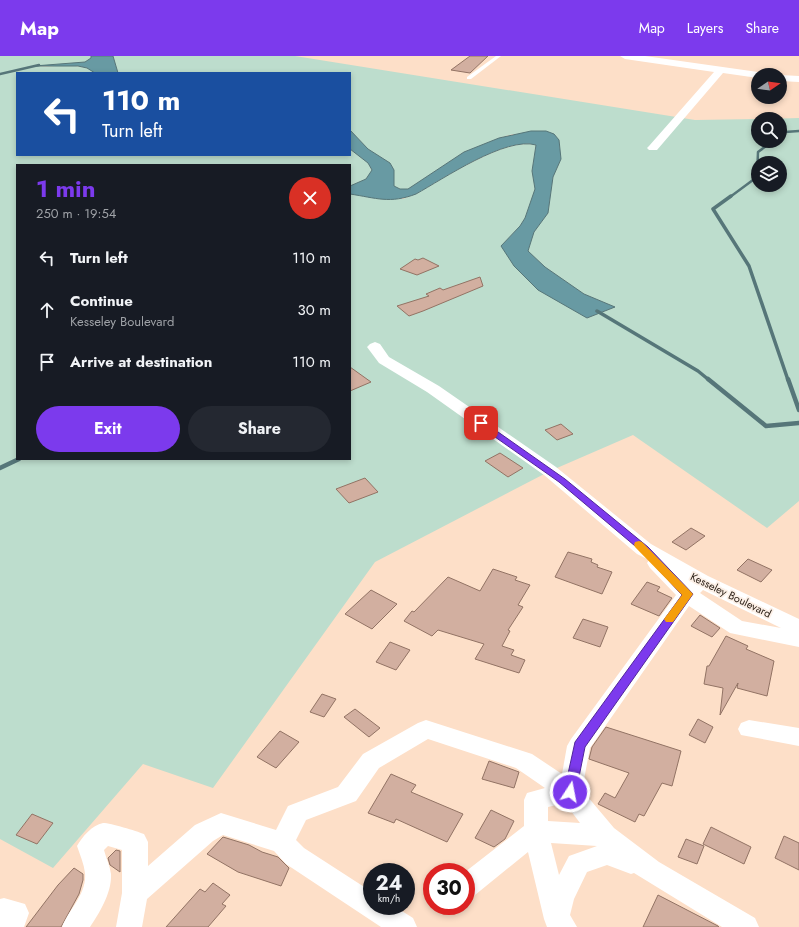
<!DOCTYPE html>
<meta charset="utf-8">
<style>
:root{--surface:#171b24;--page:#242831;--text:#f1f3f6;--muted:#9ea1a6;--accent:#7c3aed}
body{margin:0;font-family:Jost,sans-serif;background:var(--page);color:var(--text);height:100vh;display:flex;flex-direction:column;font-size:15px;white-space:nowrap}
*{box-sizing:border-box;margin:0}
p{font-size:13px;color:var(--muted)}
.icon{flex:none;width:22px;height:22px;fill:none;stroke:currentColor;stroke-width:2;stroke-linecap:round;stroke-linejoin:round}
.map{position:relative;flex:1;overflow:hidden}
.side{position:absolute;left:16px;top:108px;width:335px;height:296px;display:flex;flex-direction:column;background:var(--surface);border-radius:0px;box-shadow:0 2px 6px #0003}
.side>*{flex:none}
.hud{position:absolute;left:16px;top:16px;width:335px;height:84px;border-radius:0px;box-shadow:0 2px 6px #0003;background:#1a4fa0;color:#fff;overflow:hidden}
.needle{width:26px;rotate:77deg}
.buttons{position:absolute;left:751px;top:12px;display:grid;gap:8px}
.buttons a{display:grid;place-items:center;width:36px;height:36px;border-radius:50%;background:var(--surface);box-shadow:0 2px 6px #0003;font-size:20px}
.speed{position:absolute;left:363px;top:807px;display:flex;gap:8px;font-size:20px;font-weight:700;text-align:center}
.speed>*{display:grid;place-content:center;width:52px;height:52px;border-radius:50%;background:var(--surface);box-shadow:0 2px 6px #0003;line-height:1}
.speed small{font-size:10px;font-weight:400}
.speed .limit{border:6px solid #d22;background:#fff;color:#111}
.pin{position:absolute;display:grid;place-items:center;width:34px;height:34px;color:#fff;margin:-17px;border-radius:8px;box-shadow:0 2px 6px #0006}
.me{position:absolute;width:44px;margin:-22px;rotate:11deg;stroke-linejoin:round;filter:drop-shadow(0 0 3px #0008)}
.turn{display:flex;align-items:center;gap:14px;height:84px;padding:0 20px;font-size:18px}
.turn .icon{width:52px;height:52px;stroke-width:2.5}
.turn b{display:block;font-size:28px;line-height:34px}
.round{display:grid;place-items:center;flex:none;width:42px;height:42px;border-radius:21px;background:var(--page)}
.summary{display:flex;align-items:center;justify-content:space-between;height:68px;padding:0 20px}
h1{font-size:24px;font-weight:700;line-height:30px;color:var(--accent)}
.cta{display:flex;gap:8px;margin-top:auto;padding:8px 20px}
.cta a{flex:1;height:46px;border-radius:24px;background:var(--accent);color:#fff;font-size:16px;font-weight:700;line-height:46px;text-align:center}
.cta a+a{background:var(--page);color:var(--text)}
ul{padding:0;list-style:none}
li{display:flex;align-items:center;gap:12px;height:52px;padding:0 20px}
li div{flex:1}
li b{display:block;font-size:15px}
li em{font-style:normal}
header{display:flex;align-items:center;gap:24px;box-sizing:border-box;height:56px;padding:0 20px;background:var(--accent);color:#fff}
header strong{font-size:19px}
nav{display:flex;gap:22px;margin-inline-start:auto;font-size:14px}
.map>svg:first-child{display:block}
</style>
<header>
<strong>Map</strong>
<nav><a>Map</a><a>Layers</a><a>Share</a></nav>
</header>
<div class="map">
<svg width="799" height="871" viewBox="0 0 799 871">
<rect width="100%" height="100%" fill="#fddfc8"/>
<path fill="#bdddcd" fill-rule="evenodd" d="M0 0H91V2L85 6 38 10C55 12 81 5 95 17H17V99H350V93L368 107 372 115 366 123 350 130V109H17V403H350V138L403 143 416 138C443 123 506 81 536 89L532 115 535 133 525 162 520 170 501 190 587 262 615 251 584 238 545 211 528 195 534 176 548 157 553 121 561 103 559 84 513 78 499 82 464 96 408 133H400L394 130V114L390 107 368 93 350 74V17H118L113 0H295L695 64 758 63V85H780V63H764L799 62V445L767 472 633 379 550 415 375 506 213 732 143 708 53 812 0 783ZM758 107H780V129H758Z"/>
<path fill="#689aa3" stroke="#567679" d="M91 0H113L118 17H95L87 12 78 10H34L85 6 91 2Z
M350 74 368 93 390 107 394 114V130L400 133H408L464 96 499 82 531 75H546L554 78 559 84 561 103 553 121 548 157 534 176 528 195 545 211 584 238 615 251 587 262 538 234 514 210 501 190 520 170 525 162 535 133 532 115 536 89C506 80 443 123 416 138 390 148 376 142 350 138V130L366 123 372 114 368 107 350 93Z"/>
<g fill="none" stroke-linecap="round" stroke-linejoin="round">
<path stroke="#567679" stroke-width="2.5" d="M0 18 39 9
M780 80 785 76 799 75
M730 141 757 121 758 96 773 85"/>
<path stroke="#567679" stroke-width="3.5" d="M731 140 713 153 749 210 788 324
M597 255 698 315 709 324"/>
<path stroke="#567679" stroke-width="4.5" d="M708 323 766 370 799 367
M788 323 799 354
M0 412 19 403"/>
</g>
<path fill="#d2afa0" stroke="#927364" d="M470 0H488L470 17 451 14Z
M423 202 439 210 417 219 400 213 415 203 418 204Z
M480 221 483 230 423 255 409 260 397 250 429 240 426 238 440 232 443 234Z
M350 311 371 326 350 335Z
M561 368 573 378 557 384 545 374Z
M500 397 523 412 508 421 485 405Z
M365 422 378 436 349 447 336 433Z
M691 472 705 480 686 494 672 486Z
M568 496 592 503 591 506 598 509 597 511 612 516 602 538 555 521Z
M748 503 772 514 761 526 737 514Z
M493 513 517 521 515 524 530 529 518 549 523 551 508 574 510 575 502 590 514 594 511 599 525 604 519 617 475 603 484 588 438 574 432 580 404 565 412 555 414 556 448 521 480 535Z
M647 526 660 531 657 535 672 542 659 560 631 548Z
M371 534 397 548 372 573 345 558Z
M700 559 720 572 712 581 691 570Z
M583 563 608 571 600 591 573 582Z
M726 580 748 590 746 593 774 605 767 640 737 632 738 627 720 659 723 632 704 628 707 610H709Z
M390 586 410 594 396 614 376 606Z
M322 638 336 643 324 661 310 656Z
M355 653 380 672 369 681 344 661Z
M698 663 713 671 705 687 689 679Z
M606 671 681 695 672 730 662 727 644 760 639 758 635 766 598 748 605 737 615 742 629 717 589 703 592 691Z
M280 675 299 686 276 712 257 701Z
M489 705 519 716 514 732 482 723Z
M391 718 416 729 411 736 463 758 447 786 396 763 394 767 368 757Z
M491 754 514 765 505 783 494 791 475 782Z
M32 758 53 767 37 788 16 779Z
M711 771 751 791 744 808 703 788Z
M784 780 799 787V814L775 802Z
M223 781 249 789 262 796 278 801 289 812 281 830 238 816 207 798Z
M686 783 704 790 697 808 678 801Z
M116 794 120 795V816L110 809 108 802Z
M74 812 83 818V824L79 838 61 871H26L58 829Z
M213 827 230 839 222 848 226 850 208 871H166L200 833 205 836Z
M658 839 718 870 719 871H643Z"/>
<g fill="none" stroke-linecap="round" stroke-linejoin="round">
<path fill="#fff" fill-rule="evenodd" d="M496 0H501L471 23H467V21Z"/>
<path fill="#fff" fill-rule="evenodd" d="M620 0H645L758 16 763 19H758V22L723 17 657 94H649L647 92 649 90 714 16 625 3Z
M780 19 799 20V26L780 25Z
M375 286 380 288 389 301 439 330 556 411 651 488 708 520 799 563V591L730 577 689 550 590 692 582 734 614 772 659 806 755 862 759 871H722L634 817 631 818 607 809 587 816 574 843 570 859 577 871H547L544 863 528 796 475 839 466 843 465 816 524 770V744L527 737 545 732 516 712 428 683 379 712 356 745 306 764 296 784 304 792 372 836V850H394L413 862 417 871H381L286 808 274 795 223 779 213 785 147 843 142 871H116L122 837V794L108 790 104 794C106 802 110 810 111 818 112 836 100 856 90 871H62C69 853 87 838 85 817 84 808 80 799 77 790 82 781 92 769 103 767 111 767 136 775 144 778L148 786V810L195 769 221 757 276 774 288 750 338 731 363 698 418 667 426 664 532 698 562 718 567 690 571 683 676 539 650 512 647 507 649 504 637 498 544 419 427 336 379 307 367 291 370 288ZM703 534 781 572 742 565 700 537ZM565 747 580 767 548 765V751ZM551 787 597 790 569 800 559 819Z
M749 664 799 672V690L741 679 738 673 741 667Z
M4 842 25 848 29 857 24 871H0V843Z"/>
</g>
<path fill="#7c3aed" stroke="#51269a" d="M481 364 565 423 648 491 693 538 585 691 576 736 574 740 570 741 566 740 564 736 575 686 682 539 641 495 559 426 478 369 477 367 478 365Z"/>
<path fill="#f59e0b" d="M639 485 642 486 693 538 673 566H666L664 563 682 539 635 491 634 489 635 486Z"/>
<g text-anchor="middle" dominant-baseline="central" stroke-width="3.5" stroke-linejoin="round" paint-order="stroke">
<g font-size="11" fill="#2c2118" stroke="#fcf0e7">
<text transform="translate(731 539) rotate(26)">Kesseley Boulevard</text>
</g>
</g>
</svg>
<div class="buttons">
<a><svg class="needle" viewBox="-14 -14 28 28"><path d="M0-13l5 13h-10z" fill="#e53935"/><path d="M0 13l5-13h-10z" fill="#9ea1a6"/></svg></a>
<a><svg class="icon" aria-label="search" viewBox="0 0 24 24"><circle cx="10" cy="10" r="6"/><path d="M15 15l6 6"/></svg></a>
<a><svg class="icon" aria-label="layers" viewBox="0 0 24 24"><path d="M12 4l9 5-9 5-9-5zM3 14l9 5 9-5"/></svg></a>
</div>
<div class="speed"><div>24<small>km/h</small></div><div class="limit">30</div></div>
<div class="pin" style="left:481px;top:367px;background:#d93025"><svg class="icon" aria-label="arrive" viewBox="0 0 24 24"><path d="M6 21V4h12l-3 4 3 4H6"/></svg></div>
<svg class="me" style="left:570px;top:736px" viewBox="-20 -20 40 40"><circle r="17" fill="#7c3aed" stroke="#fff" stroke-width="3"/><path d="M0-11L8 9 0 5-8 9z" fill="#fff"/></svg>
<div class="hud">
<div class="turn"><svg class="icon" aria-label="left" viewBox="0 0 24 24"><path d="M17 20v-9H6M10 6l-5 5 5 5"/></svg><div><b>110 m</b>Turn left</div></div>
</div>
<section class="side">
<div class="summary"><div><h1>1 min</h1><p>250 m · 19:54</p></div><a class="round" style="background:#d93025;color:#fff"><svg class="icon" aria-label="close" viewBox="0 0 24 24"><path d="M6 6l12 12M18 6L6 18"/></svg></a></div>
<ul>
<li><svg class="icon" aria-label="left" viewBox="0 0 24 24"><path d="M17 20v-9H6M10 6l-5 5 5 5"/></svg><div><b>Turn left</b></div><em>110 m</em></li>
<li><svg class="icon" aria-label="ahead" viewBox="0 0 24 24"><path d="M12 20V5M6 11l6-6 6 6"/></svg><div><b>Continue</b><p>Kesseley Boulevard</p></div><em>30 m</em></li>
<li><svg class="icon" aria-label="arrive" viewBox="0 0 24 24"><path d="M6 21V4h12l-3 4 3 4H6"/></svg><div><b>Arrive at destination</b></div><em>110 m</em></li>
</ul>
<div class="cta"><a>Exit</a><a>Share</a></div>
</section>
</div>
